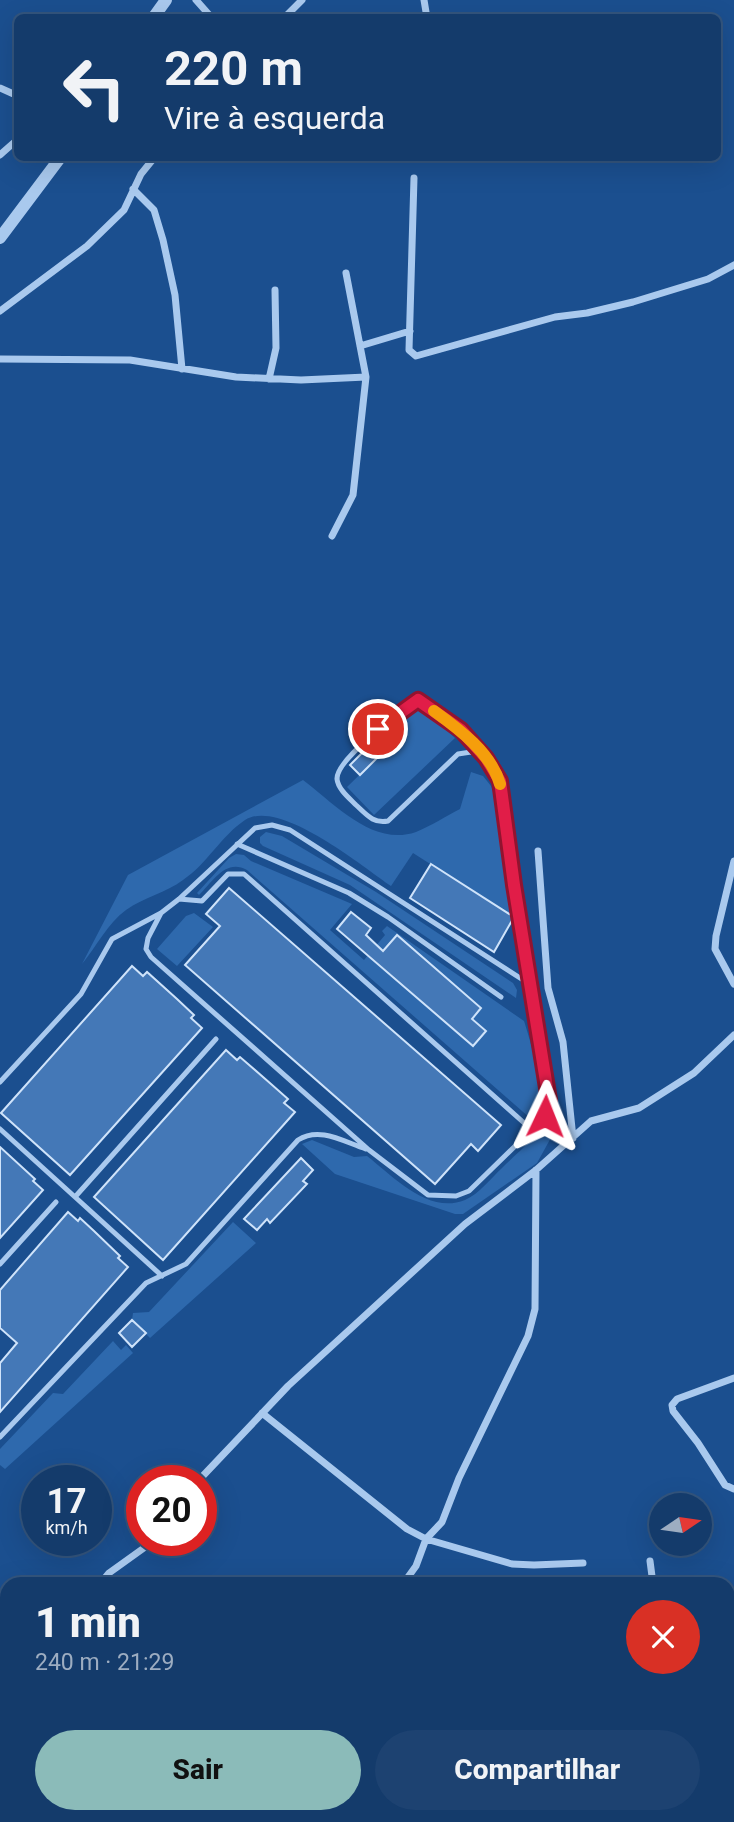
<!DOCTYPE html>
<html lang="pt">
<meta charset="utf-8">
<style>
:root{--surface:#143b6b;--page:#1d4271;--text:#f1f3f6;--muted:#9dadc1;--line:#33557e;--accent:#8bbbb9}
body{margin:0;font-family:Roboto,sans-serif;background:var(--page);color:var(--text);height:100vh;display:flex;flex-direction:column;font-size:26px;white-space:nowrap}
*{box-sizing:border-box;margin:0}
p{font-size:23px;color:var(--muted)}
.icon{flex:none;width:38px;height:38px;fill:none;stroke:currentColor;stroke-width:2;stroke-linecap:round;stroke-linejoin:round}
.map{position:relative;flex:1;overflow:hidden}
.panel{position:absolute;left:0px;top:1577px;width:735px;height:247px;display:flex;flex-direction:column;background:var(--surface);border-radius:21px 21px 0 0;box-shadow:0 7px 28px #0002,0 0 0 2px var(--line)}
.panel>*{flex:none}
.top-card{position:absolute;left:14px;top:14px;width:707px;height:147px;border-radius:10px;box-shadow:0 7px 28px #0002,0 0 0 2px var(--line);background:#143b6b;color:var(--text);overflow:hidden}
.needle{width:46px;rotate:77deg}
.fabs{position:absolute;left:649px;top:1493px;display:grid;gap:14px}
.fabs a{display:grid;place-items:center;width:63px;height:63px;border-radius:50%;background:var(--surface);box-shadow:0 7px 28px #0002,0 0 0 2px var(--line);font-size:35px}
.speed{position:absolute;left:21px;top:1465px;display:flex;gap:14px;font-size:35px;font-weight:700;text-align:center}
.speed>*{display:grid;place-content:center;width:91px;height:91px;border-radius:50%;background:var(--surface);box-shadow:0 7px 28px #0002,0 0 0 2px var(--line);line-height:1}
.speed small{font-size:18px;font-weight:400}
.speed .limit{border:10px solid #d22;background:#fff;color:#111}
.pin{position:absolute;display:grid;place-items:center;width:60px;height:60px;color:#fff;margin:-30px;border:4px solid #fff;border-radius:50%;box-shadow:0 2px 7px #0007}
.me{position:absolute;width:77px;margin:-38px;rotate:2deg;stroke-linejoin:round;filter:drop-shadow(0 0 5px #0008)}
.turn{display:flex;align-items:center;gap:24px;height:147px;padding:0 35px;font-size:32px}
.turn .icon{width:91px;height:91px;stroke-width:2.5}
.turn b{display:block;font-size:49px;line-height:60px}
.round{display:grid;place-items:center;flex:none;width:74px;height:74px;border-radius:37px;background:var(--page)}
.headline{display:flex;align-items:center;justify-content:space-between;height:119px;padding:0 35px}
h1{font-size:42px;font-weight:800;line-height:52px}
.primary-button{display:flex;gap:14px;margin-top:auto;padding:14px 35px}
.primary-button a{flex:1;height:80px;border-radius:42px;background:var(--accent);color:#111;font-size:28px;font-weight:800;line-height:80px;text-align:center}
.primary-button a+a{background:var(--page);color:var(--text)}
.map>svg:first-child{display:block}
</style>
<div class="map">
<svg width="734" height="1822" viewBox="0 0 734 1822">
<rect width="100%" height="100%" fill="#1b4f8f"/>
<path fill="#2e69ad" d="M417 709 433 718 455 738 374 815 347 787 388 747 386 745 395 738 385 727Z
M471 772 483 776 491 786 500 811 509 891 515 918 413 853 391 886C362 866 279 798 245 820 221 836 207 864 183 880 166 893 144 897 126 910 108 923 96 947 82 964L128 875 303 780C335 804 373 847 416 832 431 826 446 816 460 809Z
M266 832 282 836 376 892 513 983 517 990 516 998 350 885 263 846 260 843V837Z
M236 854 244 855 251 861 352 904 330 930 364 960 385 935 382 931 387 926 524 1021C529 1036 545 1091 541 1105 539 1111 535 1115 530 1118L247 870C226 858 213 881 199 895L197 893 229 858Z
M194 913 213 927 177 966 157 949 186 916Z
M552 1112 563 1116 537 1163 463 1214H455L335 1174 302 1144 312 1140 354 1157 367 1156C393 1176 428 1215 465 1200 479 1194 491 1178 502 1168 520 1150 540 1135 552 1112Z
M233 1222 256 1243 150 1338 132 1320 133 1313 149 1312Z
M113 1341 121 1350 126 1345 133 1353 5 1469 0 1465V1449L53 1393 63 1394Z"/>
<path fill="#4478b7" stroke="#cfe3fa" stroke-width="2" d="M378 737 388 747 360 775 350 765Z
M431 864 514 917 494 952 410 898Z
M229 888 501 1125 478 1151 471 1144 435 1184 185 965 220 926 206 914Z
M351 912 371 928 366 935 383 951 397 935 481 1008 472 1019 486 1031 473 1046 337 929Z
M132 966 143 976 147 972 177 999 194 1015 191 1018 202 1028 70 1175 1 1113Z
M226 1050 237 1060 240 1057 271 1084 288 1099 284 1103 295 1112 163 1260 94 1197Z
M0 1147 35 1179 33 1181 43 1190 0 1238Z
M301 1158 313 1170 303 1181 307 1184 270 1223 267 1219 257 1230 244 1219Z
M68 1212 78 1221 80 1218 94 1231 120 1256 118 1258 128 1267 0 1412V1363L17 1343 0 1328V1290Z
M132 1320 146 1333 132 1347 119 1333Z"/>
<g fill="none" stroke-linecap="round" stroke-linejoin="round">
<path stroke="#a9c9ee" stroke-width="5" d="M418 700 461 730 486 758 471 752 458 754 388 821C373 824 366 814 356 805 349 798 338 789 337 779 336 759 401 712 418 700Z
M237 844 349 893 388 917 501 997
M179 899 202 901 228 874H244L532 1130
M161 913 148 938 146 949 151 957 369 1150 428 1195 456 1196 469 1191 546 1116 549 1100 514 885 500 781 486 758
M0 1082 81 994 112 939 161 913 179 899 255 828 272 825 290 830 531 985
M0 1129 75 1197
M0 1264 56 1202
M162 1276 75 1197 216 1039
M0 1437 146 1283 186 1264 298 1140C320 1126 344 1142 366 1149"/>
<path stroke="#a9c9ee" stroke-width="7" d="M196 0 212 18
M424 0 427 18
M284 18 302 0
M0 88 18 96
M0 155 18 139
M414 178 409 350 416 356 555 317 587 313 633 302 708 279 734 265
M133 189 154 210 163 240 175 295 182 369
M0 311 87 246 124 210 141 174 154 158
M360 346 410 331
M0 359 130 360 236 377 301 380 366 377
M269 379 276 348 275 290
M332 536 353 495 366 377 346 273
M538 851 548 988 563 1042 573 1138
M734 861 716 936 715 949 734 984
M734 1378 677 1399 672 1405 673 1411 698 1443 725 1485 734 1489
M262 1413 407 1529 426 1539 512 1564 534 1565 583 1563
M199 1480 288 1386 465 1224 536 1170 591 1121 639 1108 694 1073 734 1035
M650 1561 653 1584
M100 1584 109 1573 155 1540
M403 1584 416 1566 426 1539 442 1522 459 1478 528 1336 535 1309 536 1170
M0 1671 7 1672
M0 1682 7 1691
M728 1726 734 1712
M0 1727 7 1716
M723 1816 725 1822
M166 1822 168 1816
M267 1822 269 1816
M402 1822 403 1816"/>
<path stroke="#a9c9ee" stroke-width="12" d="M153 18 166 0
M0 238 60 158"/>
</g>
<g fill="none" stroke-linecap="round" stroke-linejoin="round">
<defs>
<path id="route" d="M378 729 418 700 461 730 486 758 500 781 514 885 549 1100 545 1116"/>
</defs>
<use href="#route" stroke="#92132f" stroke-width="18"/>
<use href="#route" stroke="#e11d48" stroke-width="12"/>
<path stroke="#f59e0b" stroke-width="12" d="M434 711C459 729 491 753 500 784"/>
</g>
</svg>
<div class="fabs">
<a><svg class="needle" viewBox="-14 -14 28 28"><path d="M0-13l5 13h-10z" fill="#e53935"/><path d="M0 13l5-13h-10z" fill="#9dadc1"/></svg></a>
</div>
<div class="speed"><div>17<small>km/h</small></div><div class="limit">20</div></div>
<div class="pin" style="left:378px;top:729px;background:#d93025"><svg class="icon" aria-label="arrive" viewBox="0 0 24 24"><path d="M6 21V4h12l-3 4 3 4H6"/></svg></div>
<svg class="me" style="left:545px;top:1116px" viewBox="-20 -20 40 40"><path d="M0-17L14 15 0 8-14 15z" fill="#e11d48" stroke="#fff" stroke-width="4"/></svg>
<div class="top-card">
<div class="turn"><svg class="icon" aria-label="left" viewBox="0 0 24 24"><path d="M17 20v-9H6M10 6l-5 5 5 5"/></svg><div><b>220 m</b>Vire à esquerda</div></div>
</div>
<section class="panel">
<div class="headline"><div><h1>1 min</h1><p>240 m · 21:29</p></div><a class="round" style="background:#d93025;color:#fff"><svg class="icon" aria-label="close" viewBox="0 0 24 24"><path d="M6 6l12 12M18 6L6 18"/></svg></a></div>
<div class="primary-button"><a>Sair</a><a>Compartilhar</a></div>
</section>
</div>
